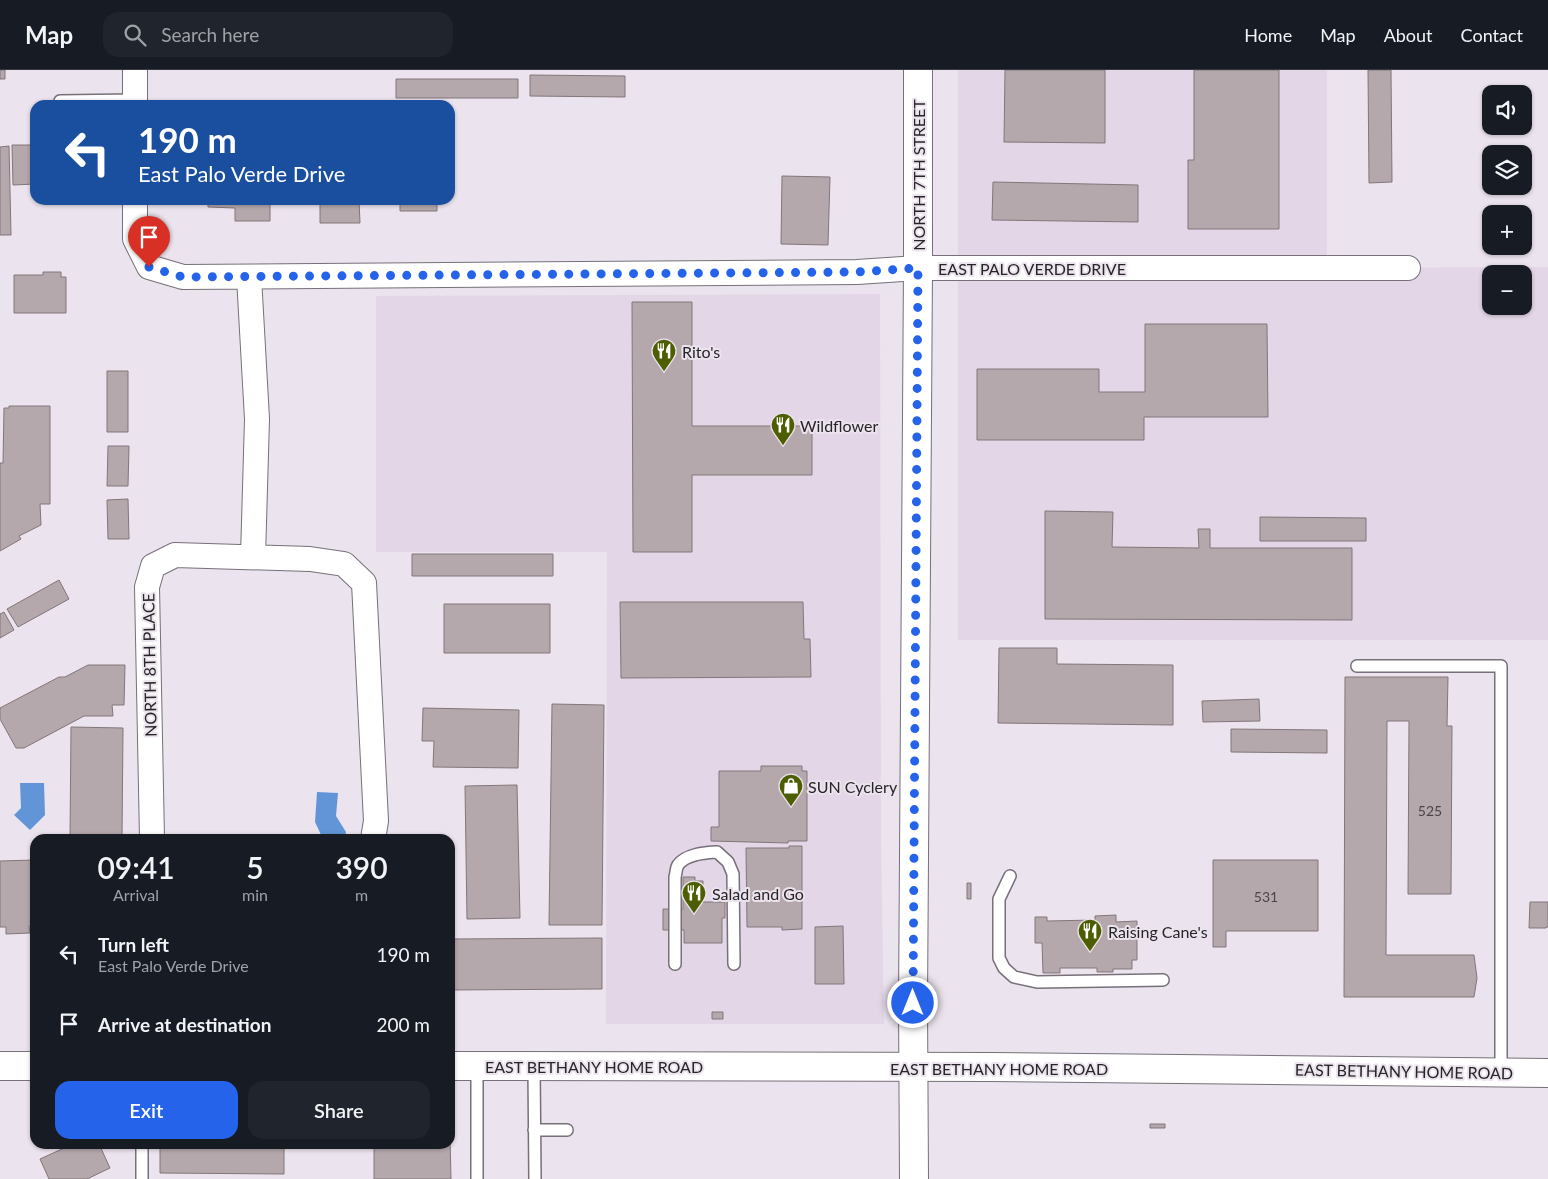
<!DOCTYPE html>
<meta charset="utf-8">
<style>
:root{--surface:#171b24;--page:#20242c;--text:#f1f3f6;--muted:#9ea1a6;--line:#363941;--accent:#2563eb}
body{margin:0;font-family:Lato,sans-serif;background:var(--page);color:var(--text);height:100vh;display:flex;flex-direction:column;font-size:19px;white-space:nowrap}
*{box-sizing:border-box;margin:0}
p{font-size:16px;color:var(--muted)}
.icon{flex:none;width:28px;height:28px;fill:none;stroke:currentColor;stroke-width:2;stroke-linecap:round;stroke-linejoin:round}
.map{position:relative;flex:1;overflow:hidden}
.sheet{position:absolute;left:30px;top:764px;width:425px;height:315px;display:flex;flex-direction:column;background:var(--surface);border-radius:15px;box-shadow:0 1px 4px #0004}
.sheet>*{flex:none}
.hud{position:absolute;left:30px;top:30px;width:425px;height:105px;border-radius:15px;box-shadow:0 1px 4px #0004;background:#1a4fa0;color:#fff;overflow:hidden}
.fabs{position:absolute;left:1482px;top:15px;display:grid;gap:10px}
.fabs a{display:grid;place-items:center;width:50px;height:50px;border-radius:10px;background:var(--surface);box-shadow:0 1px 4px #0004;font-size:25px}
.pin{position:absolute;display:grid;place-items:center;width:42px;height:42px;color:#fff;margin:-51px -21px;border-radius:50% 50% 50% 0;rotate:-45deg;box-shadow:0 0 5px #0007}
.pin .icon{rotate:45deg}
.me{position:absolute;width:55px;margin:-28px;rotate:0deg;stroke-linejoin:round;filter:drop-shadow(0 0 4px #0008)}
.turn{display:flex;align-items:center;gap:18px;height:105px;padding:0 25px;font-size:22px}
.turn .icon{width:65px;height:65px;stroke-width:2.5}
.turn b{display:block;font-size:35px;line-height:42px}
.eta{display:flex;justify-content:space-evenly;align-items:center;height:85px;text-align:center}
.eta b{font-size:30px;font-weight:600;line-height:35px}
.button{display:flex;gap:10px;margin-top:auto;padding:10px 25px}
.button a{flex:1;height:58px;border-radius:15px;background:var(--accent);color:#fff;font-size:20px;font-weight:600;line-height:58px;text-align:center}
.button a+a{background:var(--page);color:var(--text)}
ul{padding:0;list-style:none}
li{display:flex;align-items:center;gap:15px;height:70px;padding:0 25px}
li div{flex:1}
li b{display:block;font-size:19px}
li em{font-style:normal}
header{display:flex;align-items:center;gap:30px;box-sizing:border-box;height:70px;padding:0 25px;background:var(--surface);border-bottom:1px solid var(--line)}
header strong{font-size:24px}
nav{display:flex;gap:28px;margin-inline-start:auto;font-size:18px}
.search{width:350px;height:45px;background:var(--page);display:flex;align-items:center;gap:12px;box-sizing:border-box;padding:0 18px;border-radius:15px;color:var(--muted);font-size:19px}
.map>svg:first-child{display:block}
</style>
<header>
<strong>Map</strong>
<div class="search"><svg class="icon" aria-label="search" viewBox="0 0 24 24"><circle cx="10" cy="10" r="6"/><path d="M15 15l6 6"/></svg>Search here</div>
<nav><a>Home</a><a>Map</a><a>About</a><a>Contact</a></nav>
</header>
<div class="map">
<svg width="1548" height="1109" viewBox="0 0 1548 1109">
<rect width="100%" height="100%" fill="#ebe3ed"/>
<path fill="#e3d6e7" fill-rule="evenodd" d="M958 0H1327V198L1548 197V570H958ZM1491 204H1524V236H1491Z
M880 224 881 773 884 954H606L607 482H376V226Z"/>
<path fill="#6195d8" d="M20 713H44L45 745 30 760 14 745 21 738Z
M317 722 338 723 336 746 346 762 345 769H323L315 752Z"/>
<path fill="#b5a8ad" stroke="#82767a" d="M0 0H5V9H0Z
M1005 0H1105V73L1004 72Z
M1194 0H1279V159H1188V90H1194Z
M1368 0H1391L1392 112 1369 113Z
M530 5 625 6V27L530 26Z
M396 9H518V28H396Z
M12 75H35V114L13 115Z
M9 76 11 165H0V77Z
M782 106 830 107 828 175 781 174Z
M993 112 1138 115V152L992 150Z
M208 130H270V151H235V138L208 137Z
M320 130H359L360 153H320Z
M400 130H437V141H400Z
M43 202H61V207H66V243H14V205H43Z
M632 232H692V356H812V405H692V482H633Z
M1145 254H1267L1268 347H1144V370H977V299H1099V322H1145Z
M107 301H128V362H107Z
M9 336H50V434H40L41 455 19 466 21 469 0 481V393H3L4 338H9Z
M108 376H129L128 416H107Z
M128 429 129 469H108L107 430Z
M1045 441 1113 442 1112 477 1199 478 1198 459H1210V478H1352V550L1045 549Z
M1260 447 1366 448V471H1260Z
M412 484H553V506H412Z
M59 510 69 529 18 557 7 539Z
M620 532H803L804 569H810L811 607 621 608Z
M444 534H550V583H444Z
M4 542 14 560 0 568V544Z
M999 578H1057V594L1173 595V655L998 653Z
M88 595H125L124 635H112L113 646H84L24 678H16L0 649V638L59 607H65Z
M1345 607H1448L1447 656H1452L1451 824H1408L1409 651H1387L1386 885H1474L1477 908 1474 927H1344Z
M1259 629 1260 651 1203 652 1202 631Z
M552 634 604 635 602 855H549Z
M423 638 519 640 518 698 433 697 434 671H422Z
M71 657 123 658 122 769H70Z
M1231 659 1327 660V683L1231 682Z
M761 696H802V701H807V771H788V773L711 771V757H719V701H761Z
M517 715 520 848 467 849 465 716Z
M789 776H802V859L782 860V857H747L746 778H789Z
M35 790V856H29L30 863 6 864V857H0V791Z
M1213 790H1318V861H1226V877H1213Z
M683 807H695V811H703V832H725V848H722V873H684V860H663V839H683Z
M967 813H971V829H967Z
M1530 832H1548V857H1546V858H1529Z
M1116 845V852L1137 851V890H1132V899H1113V902H1097V898H1060V903H1043L1042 873H1035V847H1047V851L1095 850V846Z
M843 856 844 914H815V857Z
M602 868V919L450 920V889H452V869Z
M712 942H723V949H712Z
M1150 1054H1165V1058H1150Z
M450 1068 451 1109H374V1074H450Z
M73 1074H99L110 1098 87 1109H49L40 1089Z
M160 1074H284V1104L160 1103Z"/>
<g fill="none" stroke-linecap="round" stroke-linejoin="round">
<defs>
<path id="service" d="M60 31 135 30
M1357 596H1501V1002
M1010 806 999 829V888L1004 898 1014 907 1037 912 1163 910
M675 894V807C676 804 676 798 678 795 686 784 704 783 717 782L728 792 733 804 734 894
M534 996 535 1109
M534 1060H567
M142 1074V1109
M477 1109V996"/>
<path id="minor" d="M135 0V35
M135 130V169L149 197 183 207 857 202 918 198H1408
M249 207 257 349 253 487
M152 769 147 517 153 496 175 485 310 489 344 494 364 513 376 751 373 769"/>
<path id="secondary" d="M0 996H35
M450 996 991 997 1548 1003"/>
<path id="primary" d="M914 1109 913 933 918 198V0"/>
</defs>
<use href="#service" stroke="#777079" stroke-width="14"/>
<use href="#minor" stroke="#777079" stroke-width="26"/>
<use href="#secondary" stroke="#777079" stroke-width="30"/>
<use href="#primary" stroke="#777079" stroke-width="30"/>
<use href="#service" stroke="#fff" stroke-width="11"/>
<use href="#minor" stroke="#fff" stroke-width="24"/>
<use href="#secondary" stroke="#fff" stroke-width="28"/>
<use href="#primary" stroke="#fff" stroke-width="28"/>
</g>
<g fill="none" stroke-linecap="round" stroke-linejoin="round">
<path stroke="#2563eb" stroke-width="9" stroke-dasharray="0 16.2" d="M149 197 183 207 857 202 918 198 913 933"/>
</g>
<defs>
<symbol id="restaurant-pin" viewBox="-11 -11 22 30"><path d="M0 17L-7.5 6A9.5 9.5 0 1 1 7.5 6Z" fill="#4d5e01" stroke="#ebe3ed"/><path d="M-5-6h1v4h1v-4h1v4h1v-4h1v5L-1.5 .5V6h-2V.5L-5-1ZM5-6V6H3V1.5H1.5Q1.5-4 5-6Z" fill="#fff"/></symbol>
<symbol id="shop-pin" viewBox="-11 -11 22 30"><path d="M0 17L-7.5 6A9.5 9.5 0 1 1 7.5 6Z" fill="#4d5e01" stroke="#ebe3ed"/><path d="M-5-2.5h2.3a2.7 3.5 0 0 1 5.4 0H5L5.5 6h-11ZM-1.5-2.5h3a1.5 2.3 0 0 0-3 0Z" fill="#fff"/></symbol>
</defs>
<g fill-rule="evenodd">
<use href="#restaurant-pin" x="650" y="267" width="28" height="38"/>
<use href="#restaurant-pin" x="769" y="341" width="28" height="38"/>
<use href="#shop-pin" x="777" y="702" width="28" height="38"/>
<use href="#restaurant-pin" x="680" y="809" width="28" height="38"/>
<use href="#restaurant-pin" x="1076" y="847" width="28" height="38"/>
</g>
<g text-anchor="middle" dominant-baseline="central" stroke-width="4" stroke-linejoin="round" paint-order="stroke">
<g font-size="14" fill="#4a4549">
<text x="1430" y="740">525</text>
<text x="1266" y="826">531</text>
</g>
<g font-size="16" fill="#272428" stroke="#ebe3ed">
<text transform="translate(918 105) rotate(-90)">NORTH 7TH STREET</text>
<text x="1032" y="198">EAST PALO VERDE DRIVE</text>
<text transform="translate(149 595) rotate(-91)">NORTH 8TH PLACE</text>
<text x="594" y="996">EAST BETHANY HOME ROAD</text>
<text x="999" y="998">EAST BETHANY HOME ROAD</text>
<text transform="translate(1404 1001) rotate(1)">EAST BETHANY HOME ROAD</text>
</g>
<g font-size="16" fill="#272428" stroke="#ebe3ed" text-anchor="start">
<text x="682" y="281">Rito's</text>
<text x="800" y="355">Wildflower</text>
<text x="808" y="716">SUN Cyclery</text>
<text x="712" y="823">Salad and Go</text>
<text x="1108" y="861">Raising Cane's</text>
</g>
</g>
</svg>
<div class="fabs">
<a><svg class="icon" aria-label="sound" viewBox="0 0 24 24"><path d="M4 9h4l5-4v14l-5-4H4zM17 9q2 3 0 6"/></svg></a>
<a><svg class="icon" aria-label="layers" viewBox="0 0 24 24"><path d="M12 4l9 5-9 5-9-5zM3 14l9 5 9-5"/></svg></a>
<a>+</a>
<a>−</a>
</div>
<div class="pin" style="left:149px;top:197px;background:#d93025"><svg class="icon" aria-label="arrive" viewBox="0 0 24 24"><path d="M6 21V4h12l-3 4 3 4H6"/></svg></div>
<svg class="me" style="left:913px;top:933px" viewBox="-20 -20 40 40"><circle r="17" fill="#2563eb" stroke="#fff" stroke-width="3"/><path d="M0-11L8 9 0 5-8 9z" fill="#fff"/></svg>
<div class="hud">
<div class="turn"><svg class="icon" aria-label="left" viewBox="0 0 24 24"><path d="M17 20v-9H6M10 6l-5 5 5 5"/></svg><div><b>190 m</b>East Palo Verde Drive</div></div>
</div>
<section class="sheet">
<div class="eta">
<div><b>09:41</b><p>Arrival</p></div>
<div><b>5</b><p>min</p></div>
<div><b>390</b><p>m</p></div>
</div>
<ul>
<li><svg class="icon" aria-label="left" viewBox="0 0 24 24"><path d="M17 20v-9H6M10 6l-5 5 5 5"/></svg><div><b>Turn left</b><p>East Palo Verde Drive</p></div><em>190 m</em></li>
<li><svg class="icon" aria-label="arrive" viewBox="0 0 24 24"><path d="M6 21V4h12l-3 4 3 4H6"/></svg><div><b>Arrive at destination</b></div><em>200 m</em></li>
</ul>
<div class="button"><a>Exit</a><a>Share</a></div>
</section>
</div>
